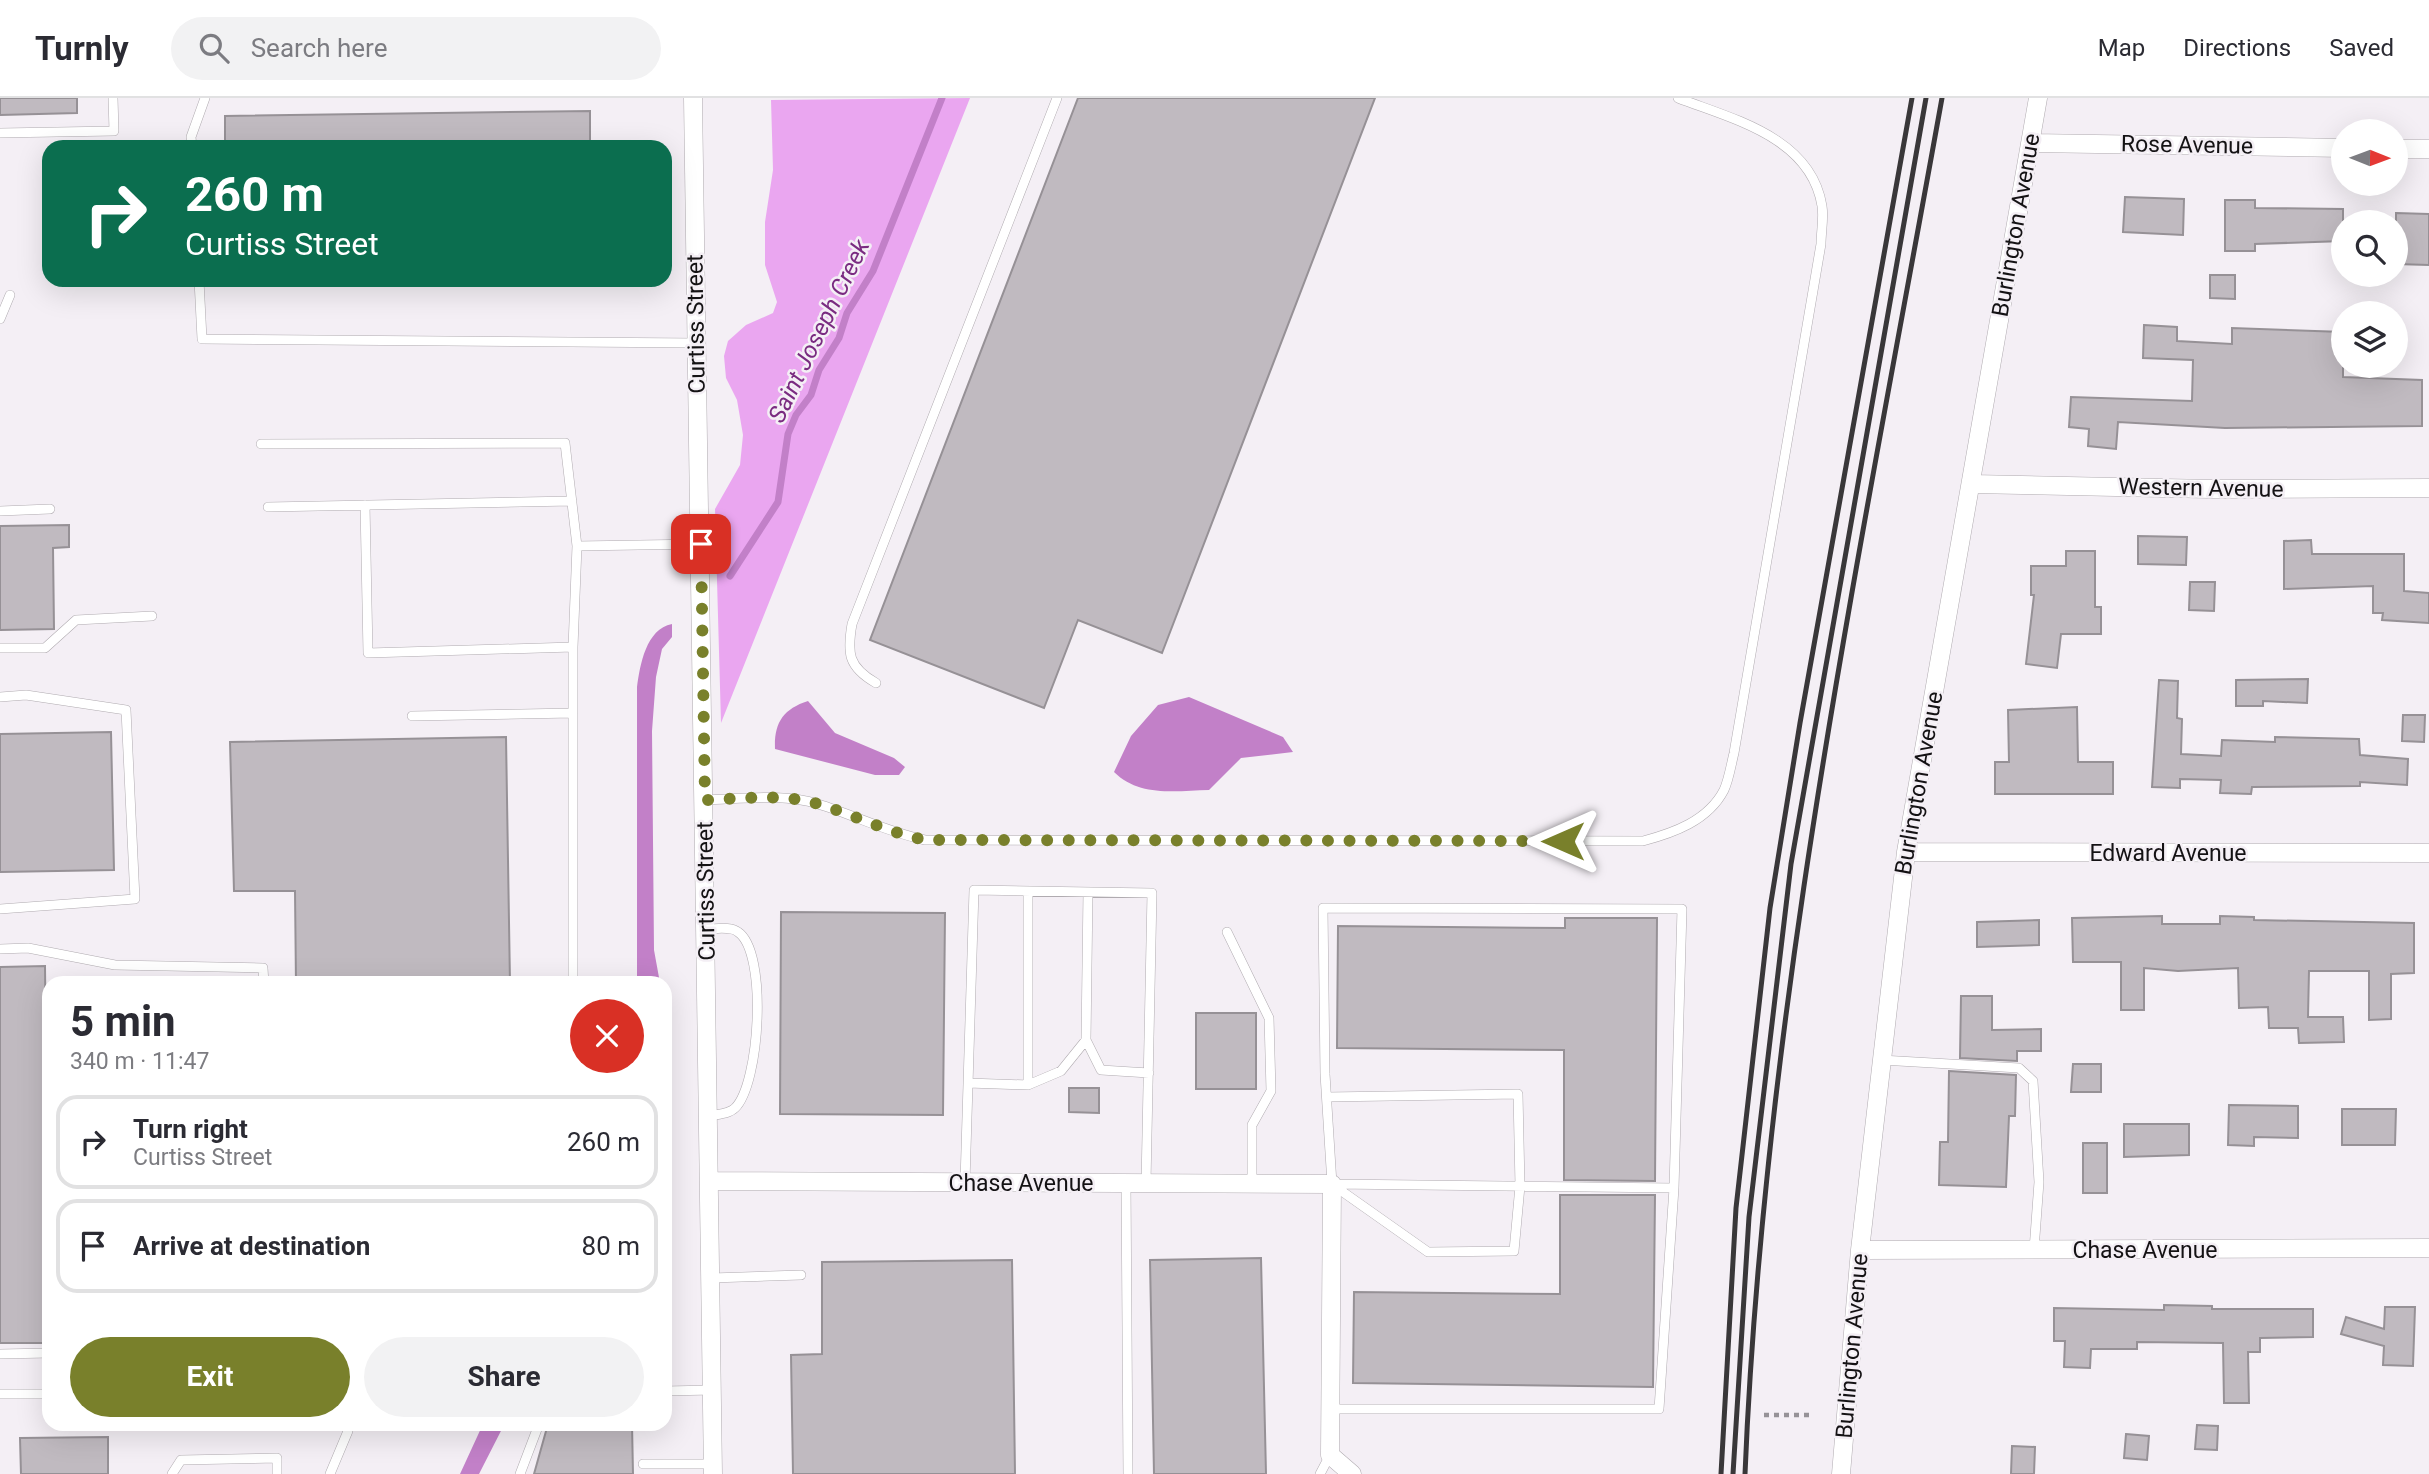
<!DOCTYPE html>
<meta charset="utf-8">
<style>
:root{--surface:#fff;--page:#f2f2f3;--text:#2b2b33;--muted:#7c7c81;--line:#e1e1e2;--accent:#79802b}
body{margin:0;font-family:Roboto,sans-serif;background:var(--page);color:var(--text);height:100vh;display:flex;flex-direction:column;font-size:26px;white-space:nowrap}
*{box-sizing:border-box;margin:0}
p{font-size:23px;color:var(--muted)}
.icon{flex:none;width:38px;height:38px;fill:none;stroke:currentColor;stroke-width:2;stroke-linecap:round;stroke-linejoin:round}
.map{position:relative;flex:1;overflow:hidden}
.drawer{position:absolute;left:42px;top:878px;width:630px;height:455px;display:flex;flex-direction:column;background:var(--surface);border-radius:21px;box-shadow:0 7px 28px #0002}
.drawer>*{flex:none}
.top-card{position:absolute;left:42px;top:42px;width:630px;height:147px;border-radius:21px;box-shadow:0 7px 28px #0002;background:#0b6e4f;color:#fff;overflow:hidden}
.needle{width:46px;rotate:91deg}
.buttons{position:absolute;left:2331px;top:21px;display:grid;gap:14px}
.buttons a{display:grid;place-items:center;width:77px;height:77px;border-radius:50%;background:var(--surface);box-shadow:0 7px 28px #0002;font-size:35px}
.pin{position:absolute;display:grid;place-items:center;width:60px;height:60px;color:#fff;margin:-30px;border-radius:14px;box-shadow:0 4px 10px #0006}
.me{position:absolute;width:77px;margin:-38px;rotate:270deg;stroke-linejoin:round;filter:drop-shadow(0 0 5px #0008)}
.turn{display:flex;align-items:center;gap:24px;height:147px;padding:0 28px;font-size:32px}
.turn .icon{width:91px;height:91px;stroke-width:2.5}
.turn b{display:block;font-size:49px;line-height:60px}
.round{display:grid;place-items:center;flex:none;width:74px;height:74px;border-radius:37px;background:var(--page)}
.overview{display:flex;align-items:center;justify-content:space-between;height:119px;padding:0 28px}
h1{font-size:42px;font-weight:700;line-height:52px}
.button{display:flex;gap:14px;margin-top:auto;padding:14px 28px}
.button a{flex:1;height:80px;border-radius:42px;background:var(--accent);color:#fff;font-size:28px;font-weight:700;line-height:80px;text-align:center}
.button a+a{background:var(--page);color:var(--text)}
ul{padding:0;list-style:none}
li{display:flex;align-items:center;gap:21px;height:94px;margin:0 14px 10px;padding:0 14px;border:4px solid var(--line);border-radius:21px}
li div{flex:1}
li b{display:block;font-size:26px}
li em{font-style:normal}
header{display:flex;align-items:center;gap:42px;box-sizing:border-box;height:98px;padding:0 35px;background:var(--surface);border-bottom:2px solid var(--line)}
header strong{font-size:33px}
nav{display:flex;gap:38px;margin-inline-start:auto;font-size:24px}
.search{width:490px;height:63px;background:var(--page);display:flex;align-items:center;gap:18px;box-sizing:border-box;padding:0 24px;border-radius:38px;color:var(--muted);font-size:26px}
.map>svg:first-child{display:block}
</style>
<header>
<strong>Turnly</strong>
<div class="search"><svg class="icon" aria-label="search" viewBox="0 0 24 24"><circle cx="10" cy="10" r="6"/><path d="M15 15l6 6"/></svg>Search here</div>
<nav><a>Map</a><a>Directions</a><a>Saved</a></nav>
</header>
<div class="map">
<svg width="2429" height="1376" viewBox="0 0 2429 1376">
<rect width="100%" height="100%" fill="#f4eff5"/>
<path fill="#eaa6f0" d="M970 0 721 625 715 411 740 367 743 337 737 302 726 280 724 258 728 243 746 227 773 215 777 204 765 167V124L773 72 771 2Z"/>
<path fill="#c280c8" d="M672 526V539L662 551 656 579 652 633 654 852 660 885H637V589C640 567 646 531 672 526Z
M1189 599 1283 639 1293 654 1241 660 1209 692C1175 693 1139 699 1114 674L1131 638 1158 607Z
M808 603 835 635 894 660 905 669 899 677H875L775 651C774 625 783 611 808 603Z
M483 1326 504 1327 479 1376H460Z"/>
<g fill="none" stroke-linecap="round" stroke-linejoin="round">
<path stroke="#c280c8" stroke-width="7" d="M730 478 778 404 788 336 796 317 811 297 819 272 839 240 847 215 873 173 942 0"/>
</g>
<path fill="#c0bac0" stroke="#969196" stroke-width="2" d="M0 0H77V15L0 17Z
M1078 0H1375L1162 555 1078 522 1044 610 870 542Z
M590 13V49H225V18Z
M2125 99 2184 101 2183 137 2123 134Z
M2225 102H2255V110L2343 111V143L2255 146V153H2225Z
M2396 115 2429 116V167L2396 166Z
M2210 177H2235V201L2210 200Z
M2144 227 2177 229V243L2232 246V230L2343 234V279L2422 282V328L2225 330 2118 324 2116 351 2088 348 2089 331 2069 329 2071 299 2192 303 2193 262 2143 260Z
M69 427V449L53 450 54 531 0 532V428Z
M2138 438 2187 439 2186 467 2138 466Z
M2311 442 2312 456H2404V493L2429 495V525L2382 522 2383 515H2373V488L2284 491V443Z
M2066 453H2095V509H2101V536H2061L2057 570 2026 566 2034 497H2031V468H2066Z
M2190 484H2215L2214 513 2189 512Z
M2308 581 2307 605 2263 603V608H2236V582Z
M2159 582 2178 583 2177 620 2182 621 2181 656 2221 658 2222 642 2275 644V639L2359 641 2360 657 2408 661 2407 687 2360 684V688L2252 689 2251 696 2220 695 2221 682 2180 681V690L2152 689Z
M2077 609 2078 664H2113V696H1995V664H2009L2008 612Z
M2403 617H2425L2424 644 2402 643Z
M111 634 114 772 0 774V636Z
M506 639 510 886H296L295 793H234L230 644Z
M781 814 945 815 943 1017 780 1016Z
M2162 818V826H2220V818L2254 819V822L2414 825V875L2391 876V921L2369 922V873H2309L2308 919H2343L2344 944 2299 945 2298 930H2269L2268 909 2239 910 2238 870 2178 873 2144 870V912H2121V864H2073L2072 820Z
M1565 820H1657L1655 1083 1564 1082V952L1337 950 1338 828 1565 830Z
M2039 822V847L1977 849V824Z
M45 868 49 1245H0V869Z
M1961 898H1992V932L2041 931V953H2017V963L1960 960Z
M1196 915H1256V991H1196Z
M2073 966H2101V994H2071Z
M1949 973 2016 977 2015 1018H2009L2006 1089 1939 1087 1940 1044H1948Z
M1069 990H1099V1015L1069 1014Z
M2229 1007 2298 1008V1040L2254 1039V1048L2228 1047Z
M2342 1011H2396L2395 1047H2342Z
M2124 1026H2189V1057L2124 1059Z
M2083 1045H2107V1095H2083Z
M1560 1097H1655L1653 1289 1353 1285 1354 1194 1560 1196Z
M1261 1160 1266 1376H1154L1150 1162Z
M1012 1162 1015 1376H793L791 1257 822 1256V1164Z
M2164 1207 2212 1208V1211H2313V1239L2260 1240V1254H2248L2249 1305H2224L2223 1245 2137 1244V1251H2091L2090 1270 2064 1269 2065 1243H2054V1210L2164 1212Z
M2385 1209H2415L2413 1268 2383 1267 2384 1248 2341 1236 2346 1219 2384 1231Z
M548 1326H632L633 1376H534Z
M2197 1327 2218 1328 2217 1352 2195 1351Z
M2126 1336 2149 1338 2147 1362 2124 1360Z
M108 1339V1376H21L20 1340Z
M2012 1348 2035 1349 2034 1376H2011Z"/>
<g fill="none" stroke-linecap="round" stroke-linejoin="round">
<defs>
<path id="service" d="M0 35 114 33 113 0
M192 49 191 39 205 0
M199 182 202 241 696 245
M0 221 10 197
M261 346 565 345 577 448 701 446
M365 407 368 555 573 549V883
M268 409 572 403
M0 413 50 411
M573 549 577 448
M0 550H45L76 522 152 518
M876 585C848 569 847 555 852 526L1057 0
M0 599 26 597 126 612 135 801 0 811
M412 618 573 615
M705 702C741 701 783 695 818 706 854 717 887 734 925 742L1643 743C1673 735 1708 723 1724 692 1729 681 1731 667 1734 655L1821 146C1821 134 1824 120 1822 108 1811 39 1732 21 1678 0
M1088 794 1086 942 1101 972 1149 975
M706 831C716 831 731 828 738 834 768 854 760 986 735 1010 729 1016 718 1016 709 1018
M1227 834 1269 920 1271 993 1252 1027V1086
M0 851 28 850 115 867 263 870 264 886
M1881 962 2019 970 2033 983 2039 1084 2034 1152
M968 985 1028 987V793
M1028 987 1061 973 1086 942
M1327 999 1518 996 1520 1088 1514 1153 1428 1154 1333 1087
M965 1084 974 792 1152 795 1146 1085
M1126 1085 1128 1376
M1334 1086 1674 1090
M712 1180 801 1177
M0 1256 49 1255
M665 1293 713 1292
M0 1296H49
M1330 1311H1659L1674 1090 1682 811 1323 810 1325 976 1332 1086
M643 1366H713
M172 1376 181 1362 277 1360V1376
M330 1376 348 1333
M520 1376 539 1326
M1320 1376 1330 1357"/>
<path id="minor" d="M693 0 713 1376
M2030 45 2343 50
M2396 51H2429
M1972 386 2211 391 2429 390
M1906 754 2429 755
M711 1083 1332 1086 1330 1357 1352 1376
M1860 1152 2429 1150
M1841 1376 1860 1152 1906 754 2038 0"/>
</defs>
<use href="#service" stroke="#b0abb0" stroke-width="10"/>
<use href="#minor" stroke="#b0abb0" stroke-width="19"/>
<path stroke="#969297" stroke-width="4.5" stroke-dasharray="5 5" stroke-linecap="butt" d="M1764 1317H1811"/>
<use href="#service" stroke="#fff" stroke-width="9"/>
<use href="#minor" stroke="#fff" stroke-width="18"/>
<path stroke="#393739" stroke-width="5" d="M1721 1376 1736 1110 1770 810 1800 625 1912 0
M1733 1376 1749 1119 1791 766 1926 0
M1745 1376C1764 912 1860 456 1942 0"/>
</g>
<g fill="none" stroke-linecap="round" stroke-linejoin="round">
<path stroke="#79802b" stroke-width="12" stroke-dasharray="0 21.6" d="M701 446 705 702C741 701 783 695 818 706 854 717 887 734 925 742L1563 743"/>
</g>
<g text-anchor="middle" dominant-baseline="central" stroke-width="5" stroke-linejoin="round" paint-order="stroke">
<g font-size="23" fill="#141214" stroke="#f4eff5">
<text transform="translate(2187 47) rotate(1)">Rose Avenue</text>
<text transform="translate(2016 127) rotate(-80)">Burlington Avenue</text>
<text transform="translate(696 226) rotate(-91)">Curtiss Street</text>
<text transform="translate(2201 390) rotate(1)">Western Avenue</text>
<text transform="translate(1919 685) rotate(-80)">Burlington Avenue</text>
<text x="2168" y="755">Edward Avenue</text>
<text transform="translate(706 793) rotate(-91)">Curtiss Street</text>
<text x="1021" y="1085">Chase Avenue</text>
<text x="2145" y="1152">Chase Avenue</text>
<text transform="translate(1852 1248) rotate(-85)">Burlington Avenue</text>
</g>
<g font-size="24" font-style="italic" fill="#7a2b81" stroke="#f4eff5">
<text transform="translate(819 233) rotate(-64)">Saint Joseph Creek</text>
</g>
</g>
</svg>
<div class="buttons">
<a><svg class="needle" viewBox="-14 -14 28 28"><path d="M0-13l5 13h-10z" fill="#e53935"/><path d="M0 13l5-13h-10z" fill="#7c7c81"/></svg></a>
<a><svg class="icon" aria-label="search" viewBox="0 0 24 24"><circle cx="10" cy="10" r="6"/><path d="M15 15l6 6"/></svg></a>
<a><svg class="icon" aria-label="layers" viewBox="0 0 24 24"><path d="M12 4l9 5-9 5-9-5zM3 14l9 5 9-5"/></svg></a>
</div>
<div class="pin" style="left:701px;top:446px;background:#d93025"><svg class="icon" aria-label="arrive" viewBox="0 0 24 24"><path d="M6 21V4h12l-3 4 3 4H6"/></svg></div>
<svg class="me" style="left:1563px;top:743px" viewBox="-20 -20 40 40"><path d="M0-17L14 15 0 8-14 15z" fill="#79802b" stroke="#fff" stroke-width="4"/></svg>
<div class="top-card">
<div class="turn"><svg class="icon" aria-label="right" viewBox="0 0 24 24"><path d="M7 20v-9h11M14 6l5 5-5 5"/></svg><div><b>260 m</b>Curtiss Street</div></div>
</div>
<section class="drawer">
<div class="overview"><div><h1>5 min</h1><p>340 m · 11:47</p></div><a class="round" style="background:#d93025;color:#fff"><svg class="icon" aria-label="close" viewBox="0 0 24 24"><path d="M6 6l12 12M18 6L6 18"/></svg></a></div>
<ul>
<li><svg class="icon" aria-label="right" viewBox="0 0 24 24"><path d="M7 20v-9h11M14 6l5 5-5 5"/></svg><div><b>Turn right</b><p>Curtiss Street</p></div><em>260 m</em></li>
<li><svg class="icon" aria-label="arrive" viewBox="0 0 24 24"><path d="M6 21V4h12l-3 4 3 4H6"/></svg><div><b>Arrive at destination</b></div><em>80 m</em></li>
</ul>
<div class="button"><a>Exit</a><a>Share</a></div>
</section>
</div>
